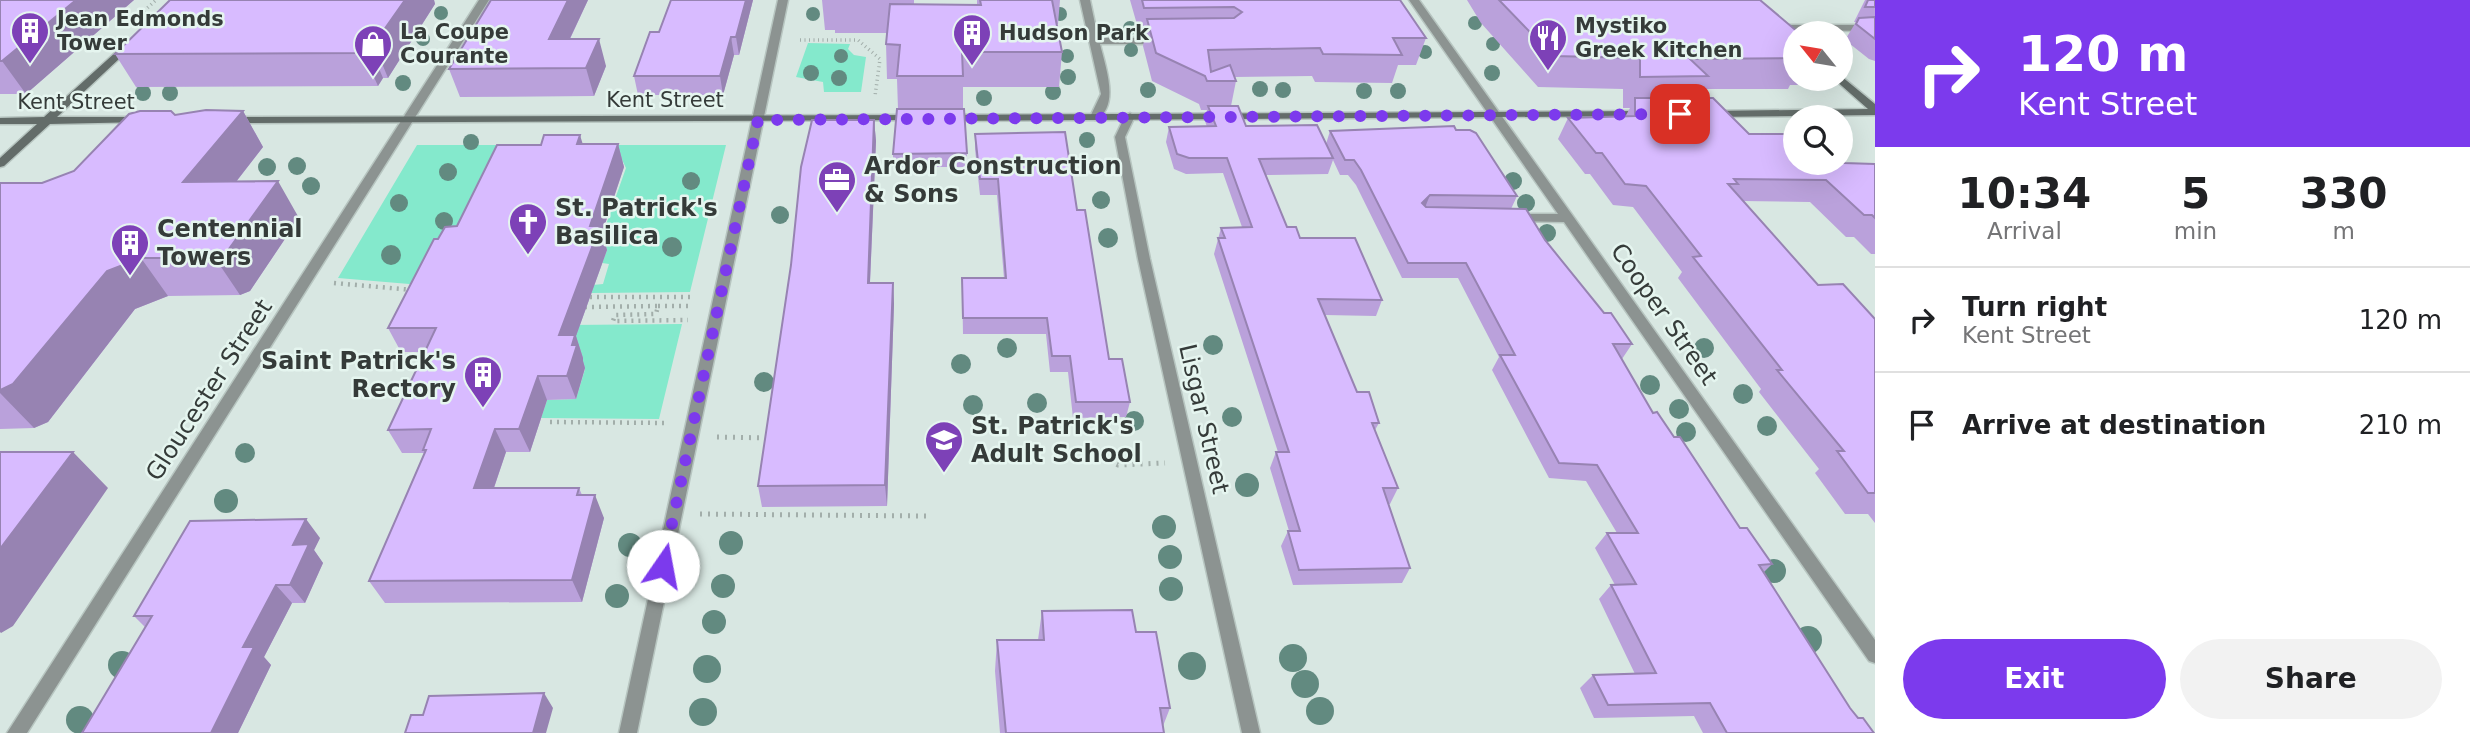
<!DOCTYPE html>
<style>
:root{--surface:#fff;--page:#f2f2f2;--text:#202124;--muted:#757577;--line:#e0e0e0;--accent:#7c3aed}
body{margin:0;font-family:"DejaVu Sans",sans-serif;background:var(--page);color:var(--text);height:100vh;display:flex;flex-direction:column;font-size:26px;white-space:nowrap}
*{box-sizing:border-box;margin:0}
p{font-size:23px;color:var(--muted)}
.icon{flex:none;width:38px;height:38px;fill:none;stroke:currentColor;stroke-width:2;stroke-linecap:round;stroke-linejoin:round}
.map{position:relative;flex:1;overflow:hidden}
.sheet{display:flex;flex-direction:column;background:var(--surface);width:595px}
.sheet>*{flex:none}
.banner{background:#7c3aed;color:#fff;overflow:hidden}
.needle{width:46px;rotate:300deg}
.buttons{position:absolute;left:1783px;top:21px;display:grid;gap:14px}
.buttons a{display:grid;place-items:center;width:70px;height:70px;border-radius:50%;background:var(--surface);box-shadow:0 7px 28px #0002;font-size:35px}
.pin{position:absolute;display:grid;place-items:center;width:60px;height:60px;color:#fff;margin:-30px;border-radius:14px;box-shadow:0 4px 10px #0006}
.me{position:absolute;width:77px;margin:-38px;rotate:12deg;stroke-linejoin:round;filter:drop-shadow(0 0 5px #0008)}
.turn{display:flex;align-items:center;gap:24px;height:147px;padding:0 28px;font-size:32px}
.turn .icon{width:91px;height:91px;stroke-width:2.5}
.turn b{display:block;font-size:49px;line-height:60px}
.eta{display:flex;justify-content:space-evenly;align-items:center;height:119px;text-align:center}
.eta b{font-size:42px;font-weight:700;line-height:49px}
.action{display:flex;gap:14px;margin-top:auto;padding:14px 28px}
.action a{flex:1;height:80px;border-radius:42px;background:var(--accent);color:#fff;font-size:28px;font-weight:700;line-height:80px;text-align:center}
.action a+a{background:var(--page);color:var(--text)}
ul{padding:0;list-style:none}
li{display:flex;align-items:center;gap:21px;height:105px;padding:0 28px;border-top:2px solid var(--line)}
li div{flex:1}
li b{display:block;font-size:26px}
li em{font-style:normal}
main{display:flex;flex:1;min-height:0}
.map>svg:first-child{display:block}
</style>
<main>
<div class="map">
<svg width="1875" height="733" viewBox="0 0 1875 733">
<rect width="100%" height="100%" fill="#d8e7e2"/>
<path fill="#84e9cc" d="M808 43 850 44 848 49 854 55 866 57 861 92H824L823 82 796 77Z
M417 145H526L433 286 338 278Z
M615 145H726L690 292 591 293 593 285 603 284 609 264 602 263 607 250H597L626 168Z
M682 324 659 419 541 418 547 400 576 399 585 369 569 325Z"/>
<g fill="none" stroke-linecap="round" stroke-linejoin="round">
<defs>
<path id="street" d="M479 0H489L27 733H7Z
M778 0H788L637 733H619Z
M1080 0H1090L1098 38H1163L1168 41 1163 44H1100C1105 66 1121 107 1095 120L1090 117 1101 94Z
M1409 0H1419L1875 640V663L1869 661 1564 222 1511 221 1509 218 1515 214H1558Z
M1774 25H1875V31L1777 30 1774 29Z
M1130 113 1135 116 1125 137 1150 259 1260 733H1242L1138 259 1115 137 1125 116Z"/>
<path id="secondary" d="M127 42 135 44 57 117H142L146 118V122L50 124 4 166 0 167V158L37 124H0V118L44 117Z
M1841 76 1875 104V115L1709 117 1704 114 1709 111 1868 109 1834 79H1841Z
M1644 111 1648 112V116L946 121 941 118 946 115Z
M912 115 917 118 916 120 229 123 224 120 229 117Z"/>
</defs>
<use href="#street" stroke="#b7c5c0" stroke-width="3"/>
<use href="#secondary" stroke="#b7c5c0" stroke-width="3"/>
<path stroke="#a2aeaa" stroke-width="3.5" stroke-dasharray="1 3.5" stroke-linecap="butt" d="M131 23 156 0
M800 40H858L880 59 875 96"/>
<path stroke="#a2aeaa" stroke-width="4.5" stroke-dasharray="2 5" stroke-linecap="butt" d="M334 283 413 290
M590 297H695
M658 306H691
M585 307 658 306 656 314 615 315 613 321 688 320
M550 422 668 423"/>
<path stroke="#a2aeaa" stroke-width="5" stroke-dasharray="2 6" stroke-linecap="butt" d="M717 437 771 438
M1095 454 1118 465 1165 463
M700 514 926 516"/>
<use href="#street" fill="#8c9391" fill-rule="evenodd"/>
<use href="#secondary" fill="#636c69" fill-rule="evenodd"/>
</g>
<g fill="#628a80">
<circle cx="441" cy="13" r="7"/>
<circle cx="813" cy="14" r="7"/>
<circle cx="1060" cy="14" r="7"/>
<circle cx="1475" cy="23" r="7"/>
<circle cx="1130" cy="28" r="7"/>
<circle cx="423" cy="39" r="7"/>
<circle cx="1493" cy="44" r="7"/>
<circle cx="1131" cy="50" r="7"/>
<circle cx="1425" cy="52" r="7"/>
<circle cx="841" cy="56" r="7"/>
<circle cx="1067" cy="56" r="7"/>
<circle cx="811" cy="73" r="8"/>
<circle cx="1492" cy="73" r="8"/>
<circle cx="1068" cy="77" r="8"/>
<circle cx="839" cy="78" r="8"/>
<circle cx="403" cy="83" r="8"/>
<circle cx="1260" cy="89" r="8"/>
<circle cx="1148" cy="90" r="8"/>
<circle cx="1283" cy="90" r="8"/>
<circle cx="1364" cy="91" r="8"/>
<circle cx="1398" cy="91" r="8"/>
<circle cx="1053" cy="92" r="8"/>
<circle cx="143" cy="93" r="8"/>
<circle cx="170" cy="93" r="8"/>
<circle cx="984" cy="98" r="8"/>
<circle cx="1087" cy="140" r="8"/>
<circle cx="471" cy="142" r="8"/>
<circle cx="297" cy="166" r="9"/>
<circle cx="267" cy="167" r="9"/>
<circle cx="448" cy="172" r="9"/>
<circle cx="691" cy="181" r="9"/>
<circle cx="1513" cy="181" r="9"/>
<circle cx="311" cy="186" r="9"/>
<circle cx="1101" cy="200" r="9"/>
<circle cx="399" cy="203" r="9"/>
<circle cx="1526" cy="203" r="9"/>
<circle cx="780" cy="215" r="9"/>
<circle cx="444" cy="221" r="9"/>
<circle cx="1547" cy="233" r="9"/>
<circle cx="1108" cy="238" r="10"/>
<circle cx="672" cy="247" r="10"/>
<circle cx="391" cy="255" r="10"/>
<circle cx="1213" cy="345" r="10"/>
<circle cx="1007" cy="348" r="10"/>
<circle cx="1704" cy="348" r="10"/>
<circle cx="961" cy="364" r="10"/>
<circle cx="764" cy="382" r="10"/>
<circle cx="1650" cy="385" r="10"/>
<circle cx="1743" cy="394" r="10"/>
<circle cx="1037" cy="403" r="10"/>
<circle cx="973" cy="405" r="10"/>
<circle cx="1679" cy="409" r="10"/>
<circle cx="1232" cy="417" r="10"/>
<circle cx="1134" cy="421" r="10"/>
<circle cx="1767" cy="426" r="10"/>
<circle cx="1686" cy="432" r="10"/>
<circle cx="245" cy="453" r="10"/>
<circle cx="1247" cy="485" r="12"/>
<circle cx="226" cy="501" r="12"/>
<circle cx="1164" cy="527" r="12"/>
<circle cx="731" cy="543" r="12"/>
<circle cx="630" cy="545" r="12"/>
<circle cx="1170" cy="557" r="12"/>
<circle cx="1774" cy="571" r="12"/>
<circle cx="723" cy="586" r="12"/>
<circle cx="1171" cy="589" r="12"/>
<circle cx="617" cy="596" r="12"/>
<circle cx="714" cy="622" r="12"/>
<circle cx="1808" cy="640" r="14"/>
<circle cx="1293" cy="658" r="14"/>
<circle cx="122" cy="665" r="14"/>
<circle cx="1192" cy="666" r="14"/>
<circle cx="707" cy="669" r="14"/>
<circle cx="1305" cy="684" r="14"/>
<circle cx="1320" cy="711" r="14"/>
<circle cx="703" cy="712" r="14"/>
<circle cx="80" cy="720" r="14"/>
</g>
<path fill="#baa1db" d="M0 0H134L26 94H0Z
M170 0H434L435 4 388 78H383L378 86 136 87 115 54Z
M491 0H588L570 39 606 66 594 96 460 97 449 69Z
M671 0H753L739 55H734L723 95H638L634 76 659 32Z
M822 0H914V5H977V0H1060L1058 24H1057L1062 52 1059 87H963V109L967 153 966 167H893V154L898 109 897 79H887L886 44 887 33H835V30H825Z
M1130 0H1400L1426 38 1416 65H1398L1392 83 1315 82 1312 76 1235 77 1236 81 1231 106 1246 126 1326 144 1330 131 1456 130 1517 196 1511 209 1545 240 1604 313 1632 344 1622 359 1653 413 1740 528 1772 564 1764 572 1850 708 1874 733H1703L1694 716 1594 718 1580 688 1593 675 1635 674 1599 599 1611 585H1615L1595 548 1607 533H1617L1586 481 1549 478 1492 370 1499 357 1458 278H1402L1356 185 1348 175H1340L1333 160 1328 174 1266 175 1287 227 1382 300 1376 316 1325 315 1357 392 1379 423 1375 430 1398 488 1390 504H1388L1410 568 1402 583 1293 585 1281 546 1288 531H1289L1270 468 1276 452H1278L1214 254 1221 228 1242 227 1223 173 1186 174 1174 169 1166 142 1169 127H1207L1205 121 1207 110H1201L1199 104 1152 81 1143 46 1145 35H1140Z
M1467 0H1760L1796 33V79H1807L1802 85H1790L1788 89H1700L1695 98 1749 134 1844 163 1875 164V254H1871L1854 237H1846L1810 202 1743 201 1818 285 1875 319V523L1868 514H1845L1815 473 1819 469 1759 392 1761 389 1678 278 1682 272 1633 207 1613 205 1590 174H1585L1558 139 1568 118 1625 117 1630 108H1623V89L1538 87 1481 23Z
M1865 0H1875V61L1869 59 1845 40 1856 22H1854Z
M243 111 263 147 236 182 299 218 250 291 240 295 168 296 135 309 48 422 34 428 0 429V183H42L74 171 175 115Z
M874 120 876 141 870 283H893L894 304 887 506 762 507 758 486Z
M975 134 1077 210 1109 359 1130 402 1126 417 1073 418 1068 372H1050L1046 334H963L962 278H1004L997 195H980L975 149Z
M583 144H618L624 167 602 233 607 250 576 336 583 358V361L585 368 576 399 547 400 530 452H506L494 488H579L582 495 604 518 582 602 385 603 369 581 424 453H402L388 430 425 352H401L388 328 438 239Z
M320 538 314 550 323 563 305 603H292L264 657 271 665 238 733H82L145 627 134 616Z
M1042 611 1136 632 1170 708 1163 726 1164 733H1000L995 671 997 640H1038Z"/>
<path fill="#9783b2" d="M76 0H134L26 94 2 61Z
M405 0H434L435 4 388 78 374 44Z
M568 0H588L557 66 549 39Z
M746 0H753L739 55 736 37Z
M731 37 734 55 723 95 720 76Z
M599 39 606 66 594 96 586 68Z
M369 45 383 78 378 86 363 53Z
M243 111 263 147 207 219 183 182Z
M874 120 876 141 869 304 868 283Z
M580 135 587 158 577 144Z
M618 144 624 167 602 233 607 250 576 336 583 358V361L585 368 576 399 567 376 559 335 590 226Z
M278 181 299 218 250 291 240 295 215 258Z
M1430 195 1424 210 1422 203Z
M141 258 168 296 135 309 48 422 34 428 0 393V390L107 271Z
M893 283 894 304 887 506 885 485Z
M538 376 547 400 530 452 519 429Z
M495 429 506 452 486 511 474 488Z
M73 452 108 488 13 626 1 633 0 632V549Z
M595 495 604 518 582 602 572 580Z
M306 519 320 538 314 550 323 563 305 603 290 585 293 545Z
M276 585 292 603 264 657 271 665 238 733H211L243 647Z
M544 693 553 708 546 733H533Z"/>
<path fill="#d8bbff" stroke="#9783b2" stroke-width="2" d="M0 0H76L2 61H0Z
M170 0H405L374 44 369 45 363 53 115 54Z
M491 0H568L549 39H599L586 68 449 69Z
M671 0H746L736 37H731L720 76H634L650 32H659Z
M980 0H1052L1062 52H962L963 76H897L900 45 886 44 890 4 981 5Z
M1142 0H1400L1426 38H1393L1402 55 1323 54 1320 48 1208 50 1211 72 1230 65 1236 81H1207L1205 76 1156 53 1147 19 1234 18 1242 12 1234 7 1144 8Z
M1499 0H1760L1799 33H1796V58L1690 59 1708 76 1640 77V58L1553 56Z
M1868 0H1875V7H1865Z
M1875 17V39L1856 24 1859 18Z
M1635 98H1713L1749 134H1796V163H1841V160L1844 163 1875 164V218L1872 215H1864L1826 180 1734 179 1738 184H1728L1818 285 1843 284 1875 319V493H1868L1837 451H1844L1777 370H1782L1693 257 1701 256 1646 186 1625 184 1602 153H1596L1568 118 1635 116Z
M1208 106H1238L1246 126 1317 125 1333 158 1259 159 1287 227H1296L1300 238H1355L1382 300 1318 299 1357 392H1369L1379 423H1372L1398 488H1383L1410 568 1299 570 1288 531H1300L1276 452H1289L1218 238H1225L1221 228 1252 227 1227 158H1189L1177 154 1169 127 1216 126Z
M897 109H964L967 153 893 154Z
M206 110 243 111 183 182 278 181 226 253 215 258H141L107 271 13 384 0 390V183H42L74 171 129 114 140 111H171L175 115Z
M812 120H874L868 283H893L885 485 758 486 791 265 801 167Z
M1454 126 1456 130H1470L1476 133 1517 196 1430 195 1422 203 1426 207 1526 209 1545 240 1604 313H1611L1632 344H1613L1653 413 1657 412 1674 437H1680L1740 528H1747L1772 564 1759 565 1850 708 1858 718H1863L1874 733H1727L1710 703 1608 705 1593 675 1656 673 1611 585 1636 584 1607 533H1638L1597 465 1559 463 1500 355H1515L1466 263H1408L1361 170 1354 160H1345L1330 131Z
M1065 132 1077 210H1085L1109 359H1122L1130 402H1076L1070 356H1052L1047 318H963L962 278H1006L998 179H980L975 134Z
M544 135H580L577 144H618L590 226H600L559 335H575L572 345H577L567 376H538L519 429H495L474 488H579L577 495H595L572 580 369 581 426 450H423L431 429 388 430 436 328H388L434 239H438L445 227 457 226 497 145H541Z
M0 452H73L0 549Z
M306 519 293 545 309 544 290 585H276L243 647H254L211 733H82L152 616H134L190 521Z
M1132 610 1136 632H1156L1170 708H1160L1164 733H1006L997 640H1044L1042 611Z
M544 693 533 733H405L411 715H423L429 696Z"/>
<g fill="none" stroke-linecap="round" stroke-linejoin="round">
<path stroke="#7c3aed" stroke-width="12" stroke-dasharray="0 21.6" d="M663 566 758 120 1680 114"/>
</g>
<defs>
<symbol id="building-pin" viewBox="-11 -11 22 30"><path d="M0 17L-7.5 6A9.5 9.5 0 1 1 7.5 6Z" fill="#7d41b7" stroke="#e5f5ef"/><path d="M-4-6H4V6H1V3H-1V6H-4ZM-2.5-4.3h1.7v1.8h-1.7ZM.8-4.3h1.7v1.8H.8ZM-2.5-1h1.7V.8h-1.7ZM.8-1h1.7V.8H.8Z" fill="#fff"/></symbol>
<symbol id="restaurant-pin" viewBox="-11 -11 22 30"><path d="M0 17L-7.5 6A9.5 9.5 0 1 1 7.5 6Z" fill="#7d41b7" stroke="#e5f5ef"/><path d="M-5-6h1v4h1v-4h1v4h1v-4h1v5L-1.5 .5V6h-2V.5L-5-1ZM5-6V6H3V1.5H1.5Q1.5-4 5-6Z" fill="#fff"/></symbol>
<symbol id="shop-pin" viewBox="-11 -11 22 30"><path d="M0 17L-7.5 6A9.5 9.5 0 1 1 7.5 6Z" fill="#7d41b7" stroke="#e5f5ef"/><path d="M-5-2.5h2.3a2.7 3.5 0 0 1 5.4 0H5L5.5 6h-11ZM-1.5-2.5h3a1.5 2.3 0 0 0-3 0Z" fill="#fff"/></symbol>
<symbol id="office-pin" viewBox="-11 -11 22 30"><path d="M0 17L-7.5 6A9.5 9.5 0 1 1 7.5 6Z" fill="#7d41b7" stroke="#e5f5ef"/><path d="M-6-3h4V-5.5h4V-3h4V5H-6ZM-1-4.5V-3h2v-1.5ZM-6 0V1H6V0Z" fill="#fff"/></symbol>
<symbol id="church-pin" viewBox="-11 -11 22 30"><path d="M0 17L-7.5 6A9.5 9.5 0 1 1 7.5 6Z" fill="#7d41b7" stroke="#e5f5ef"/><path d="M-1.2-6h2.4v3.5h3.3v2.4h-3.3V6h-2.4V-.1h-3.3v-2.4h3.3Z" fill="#fff"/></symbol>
<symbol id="school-pin" viewBox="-11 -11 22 30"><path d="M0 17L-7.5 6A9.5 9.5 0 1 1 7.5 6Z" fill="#7d41b7" stroke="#e5f5ef"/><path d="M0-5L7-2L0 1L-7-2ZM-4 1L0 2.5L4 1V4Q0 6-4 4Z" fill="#fff"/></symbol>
</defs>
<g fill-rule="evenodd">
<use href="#building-pin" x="8" y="9" width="44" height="60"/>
<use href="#building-pin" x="950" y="11" width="44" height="60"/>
<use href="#restaurant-pin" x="1526" y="16" width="44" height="60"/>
<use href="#shop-pin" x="351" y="22" width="44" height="60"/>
<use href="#office-pin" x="815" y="158" width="44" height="60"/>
<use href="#church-pin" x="506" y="200" width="44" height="60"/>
<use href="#building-pin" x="108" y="221" width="44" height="60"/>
<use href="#building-pin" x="461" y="353" width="44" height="60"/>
<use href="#school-pin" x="922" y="418" width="44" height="60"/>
</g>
<g text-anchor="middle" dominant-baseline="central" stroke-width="5" stroke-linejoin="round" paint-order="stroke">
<g font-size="21" font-weight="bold" fill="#353b39" stroke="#e5f5ef" text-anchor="start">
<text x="57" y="19">Jean Edmonds<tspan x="57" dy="24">Tower</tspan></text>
<text x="1575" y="26">Mystiko<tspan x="1575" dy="24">Greek Kitchen</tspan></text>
<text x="400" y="32">La Coupe<tspan x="400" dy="24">Courante</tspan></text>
<text x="999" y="33">Hudson Park</text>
</g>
<g font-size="21" fill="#353b39" stroke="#e5f5ef">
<text x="665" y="100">Kent Street</text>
<text x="76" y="102">Kent Street</text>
</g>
<g font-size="24" font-weight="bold" fill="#353b39" stroke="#e5f5ef" text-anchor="start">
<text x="864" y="166">Ardor Construction<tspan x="864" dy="28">&amp; Sons</tspan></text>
<text x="555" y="208">St. Patrick's<tspan x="555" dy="28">Basilica</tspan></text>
<text x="157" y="229">Centennial<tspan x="157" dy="28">Towers</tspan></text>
<text x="456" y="361" text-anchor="end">Saint Patrick's<tspan x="456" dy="28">Rectory</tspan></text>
<text x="971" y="426">St. Patrick's<tspan x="971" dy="28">Adult School</tspan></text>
</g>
<g font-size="24" fill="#353b39" stroke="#e5f5ef">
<text transform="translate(1664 314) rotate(55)">Cooper Street</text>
<text transform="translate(209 390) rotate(-57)">Gloucester Street</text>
<text transform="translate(1204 419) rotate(77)">Lisgar Street</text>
</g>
</g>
</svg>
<div class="buttons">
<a><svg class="needle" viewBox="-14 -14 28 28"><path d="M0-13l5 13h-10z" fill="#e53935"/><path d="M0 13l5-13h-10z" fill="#757577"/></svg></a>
<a><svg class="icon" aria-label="search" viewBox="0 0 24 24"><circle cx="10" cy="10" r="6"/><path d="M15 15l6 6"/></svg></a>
</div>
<div class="pin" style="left:1680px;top:114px;background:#d93025"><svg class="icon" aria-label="arrive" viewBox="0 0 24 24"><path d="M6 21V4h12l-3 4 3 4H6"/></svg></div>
<svg class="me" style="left:663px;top:566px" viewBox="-20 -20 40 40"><circle r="19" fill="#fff"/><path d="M0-13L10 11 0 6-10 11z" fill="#7c3aed"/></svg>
</div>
<section class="sheet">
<div class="banner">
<div class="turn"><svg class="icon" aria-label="right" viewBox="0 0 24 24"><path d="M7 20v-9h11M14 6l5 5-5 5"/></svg><div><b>120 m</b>Kent Street</div></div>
</div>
<div class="eta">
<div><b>10:34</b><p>Arrival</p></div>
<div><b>5</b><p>min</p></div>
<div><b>330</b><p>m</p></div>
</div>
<ul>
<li><svg class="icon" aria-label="right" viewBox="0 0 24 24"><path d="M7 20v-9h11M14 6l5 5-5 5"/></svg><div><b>Turn right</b><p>Kent Street</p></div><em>120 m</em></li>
<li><svg class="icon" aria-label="arrive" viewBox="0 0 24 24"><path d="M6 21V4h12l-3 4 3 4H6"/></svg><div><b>Arrive at destination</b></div><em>210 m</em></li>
</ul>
<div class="action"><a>Exit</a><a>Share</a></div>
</section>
</main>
